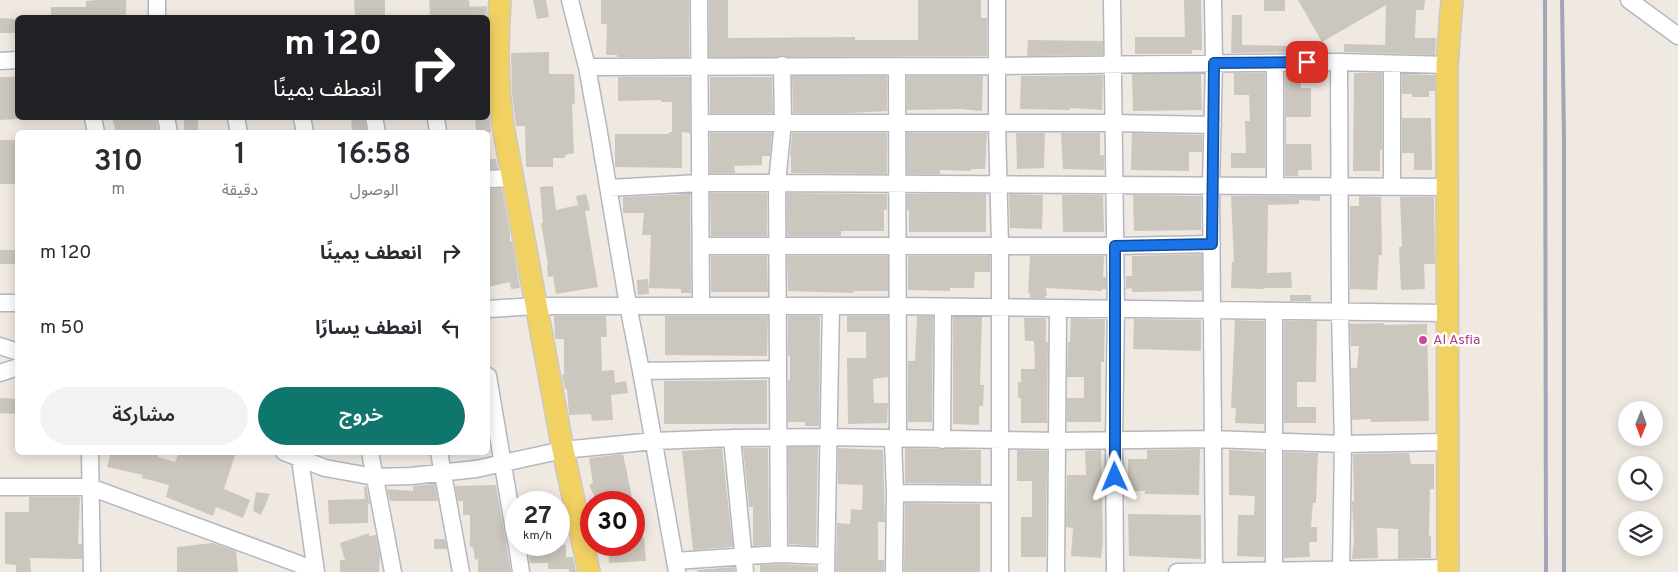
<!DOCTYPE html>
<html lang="ar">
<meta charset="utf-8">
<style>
:root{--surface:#fff;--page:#f2f2f3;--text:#2b2b33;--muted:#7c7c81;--accent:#0f766e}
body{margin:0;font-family:Overpass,"Noto Sans Arabic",sans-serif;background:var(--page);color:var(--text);direction:rtl;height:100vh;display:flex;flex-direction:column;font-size:19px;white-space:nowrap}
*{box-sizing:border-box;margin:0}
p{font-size:16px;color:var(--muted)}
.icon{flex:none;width:28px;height:28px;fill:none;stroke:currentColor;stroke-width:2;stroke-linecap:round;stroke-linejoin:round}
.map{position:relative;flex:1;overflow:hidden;direction:ltr}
.panel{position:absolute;left:15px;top:130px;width:475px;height:325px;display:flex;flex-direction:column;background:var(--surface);border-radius:8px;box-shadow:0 2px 12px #0003;direction:rtl}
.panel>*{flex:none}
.guide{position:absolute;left:15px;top:15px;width:475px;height:105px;border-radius:8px;box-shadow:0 2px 12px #0003;direction:rtl;background:#202124;color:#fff;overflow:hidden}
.needle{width:32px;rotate:181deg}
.controls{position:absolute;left:1618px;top:401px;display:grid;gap:10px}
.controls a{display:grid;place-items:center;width:45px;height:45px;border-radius:50%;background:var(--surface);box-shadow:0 2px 12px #0003;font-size:25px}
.speed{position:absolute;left:505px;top:491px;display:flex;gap:10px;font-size:25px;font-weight:700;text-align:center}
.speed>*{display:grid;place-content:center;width:65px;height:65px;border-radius:50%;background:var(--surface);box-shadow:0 2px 12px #0003;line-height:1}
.speed small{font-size:12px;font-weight:400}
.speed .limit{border:8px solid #d22;background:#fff;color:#111}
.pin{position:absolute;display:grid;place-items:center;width:42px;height:42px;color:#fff;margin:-21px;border-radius:10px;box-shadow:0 2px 8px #0006}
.me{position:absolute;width:55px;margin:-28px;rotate:359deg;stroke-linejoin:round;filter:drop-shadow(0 0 4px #0008)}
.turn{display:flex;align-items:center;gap:18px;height:105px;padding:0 25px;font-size:22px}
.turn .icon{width:65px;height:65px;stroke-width:2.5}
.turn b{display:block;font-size:35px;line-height:42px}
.eta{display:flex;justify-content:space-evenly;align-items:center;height:85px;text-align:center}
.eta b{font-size:30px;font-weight:600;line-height:35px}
.primary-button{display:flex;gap:10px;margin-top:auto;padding:10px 25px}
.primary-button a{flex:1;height:58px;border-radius:30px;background:var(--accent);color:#fff;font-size:20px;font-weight:600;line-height:58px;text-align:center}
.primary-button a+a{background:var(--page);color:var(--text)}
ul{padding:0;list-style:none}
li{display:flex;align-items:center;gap:15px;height:75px;padding:0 25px}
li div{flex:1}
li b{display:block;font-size:19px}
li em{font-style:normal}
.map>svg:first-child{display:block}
</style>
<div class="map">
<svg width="1678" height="572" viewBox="0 0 1678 572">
<rect width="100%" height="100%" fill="#efe9e1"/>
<path fill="#cbc7bf" d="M98 0H126V18H51V7H86V1Z
M354 0H385V18H355Z
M429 0H469L470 7 487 6 486 18H430Z
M533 0H546L549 17 537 19Z
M601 0H689V57H617V55H606L607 24H601Z
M709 0H728V38L855 37V40H918V0H981V18H987V56L787 57 782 55 777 57H709Z
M1184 0H1201L1202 50H1192V54H1135V37H1185Z
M1264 0H1285V11H1264Z
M1298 0H1425L1424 10H1416L1415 38H1436L1435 55 1344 52V44L1385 45 1386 5 1322 42Z
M1232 15H1242V45L1301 46V52L1231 53Z
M0 18 18 19V33H0Z
M1028 40 1103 41V55L1027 56Z
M1304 41 1320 42 1322 52H1306Z
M549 52V74H574L575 104H572L574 153 565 155V158H553V167H526L525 126H516L512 94 511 53Z
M1301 72V88H1311V117H1286V144H1311L1312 170H1298V176H1285V73Z
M1234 73H1265V168H1231V153H1246L1245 121H1250L1249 95H1234Z
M1354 73H1382V150H1380V171H1353Z
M1132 74H1201L1202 110 1133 111Z
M1402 74 1435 75V91H1429V97H1412V94H1402Z
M1103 75 1102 110 1070 108V110L1020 109 1021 76Z
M792 76H887V111L850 113H793Z
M907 76H983L982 111 960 109 907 110Z
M0 77H18V119L0 120Z
M618 77H690V133L682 132V168L615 167V134H669V132H672V102H661V100L618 101Z
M710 77H772L773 113H710Z
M488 100 491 132H476L475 118H488Z
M112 118H156L158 131 150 132H116Z
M184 118H198V132H184Z
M351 118H364L367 132H352Z
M1402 118H1431L1432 170H1414V153H1402Z
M710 133H772L770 156H762V165L734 166 735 173H710Z
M792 133H887V174L791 173V155H790Z
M907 133H987L985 169H971V171L940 170V174H907Z
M1016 133H1045L1044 168 1017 169Z
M1061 133H1100V155H1104V170L1063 169Z
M1132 133 1202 135V152H1189V171L1131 170Z
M0 140H18V184H0Z
M488 159H496L498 169H488Z
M553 186 556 210 578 205 576 196 586 194 590 210 585 211 598 287 556 294 553 276 548 277 547 266 548 265 541 223H543L540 187Z
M502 188 510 232V242L512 241 520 288 511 289 510 282 488 287V189Z
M710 193H767V236H711Z
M787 193 887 194V210H884V231H841V236H787Z
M690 194 691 293H681V289L649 288 651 235H642L644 213H623V197Z
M907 194H986V232H909V210H907Z
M1009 194 1043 195 1042 229 1010 228Z
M1062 195H1103L1104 232H1063Z
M1133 195 1201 196V230L1134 231Z
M1231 196H1320V201L1299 200V204L1268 205 1267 273 1291 272 1292 288H1264V289L1231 288 1232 262H1234Z
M1359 196 1381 197 1382 255H1379L1377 290 1350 289V206H1359Z
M1400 197H1434L1435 264H1424L1425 289 1401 290 1399 247H1402Z
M0 250H18V264H0Z
M1202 254V291L1132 292V288L1126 289V276H1132V256Z
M711 256H767L768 292H711Z
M787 256H888V291H854V293L788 291Z
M908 256H990V272H975L974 288H950V291L908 290Z
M1030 256H1104L1103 277H1106V289H1102V291L1046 288 1047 296H1045V298H1030V293H1028Z
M648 279 649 294 638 295 637 280Z
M1290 295H1311V301H1290Z
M554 316H606L607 337H601L602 371 614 370 615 383 626 381 628 393 611 395 613 420 592 421 591 414 569 415 567 389H565L562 375H564V339H555Z
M665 316H768L767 356 665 355Z
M788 316H820L819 426H805V422H788V380H790V356H788Z
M847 316H888V377L873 379 874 403H888L887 423 848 424 847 358H866V332H847Z
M917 316H933L932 422H908V361H915Z
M953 317H982L980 385H984L983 406H979V425L953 424Z
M1024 318H1046V342H1048L1047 423H1021V398H1018V382H1021V369H1035L1034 341H1025Z
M1071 318 1105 319 1104 362H1101V422H1067V398H1084V377H1067L1068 342H1070Z
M1134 319 1201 320V351L1133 349Z
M1235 320 1264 321V424L1235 423 1236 408H1231Z
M1284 321H1317L1316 382H1297V407H1316V423H1284Z
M1384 323V325L1427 324 1429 421 1371 422V419L1352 420 1351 368H1357L1359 346H1351L1350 324Z
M767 380V424H664V381Z
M0 398 18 399V414L0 413Z
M788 447H818L816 546 789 544Z
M722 448 733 547 693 550 682 451Z
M743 448H768L769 545 753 546V507H749Z
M838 448 883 450 885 522H878V560H884V572H836L837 523 850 524 851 509 862 510 863 485 838 484Z
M905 448 981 450V484L905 483Z
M1200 449 1199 495 1145 494V491H1131V481H1128V459H1147V450Z
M1017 450 1047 451 1046 557H1021V517H1032V481H1017Z
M1101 450 1103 540 1101 558 1071 556 1073 528 1066 527 1067 475H1086L1085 451Z
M1229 450 1264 452V557L1237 556 1238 515H1254L1255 496 1229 495Z
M111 452H158V457L175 462 179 452H236L224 489 250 500 243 518 216 507 213 516 166 497 169 485 142 478 143 475 107 467Z
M1284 452 1318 453 1316 503H1313L1311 527H1317V542H1309L1310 557 1284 558Z
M1409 453 1411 464H1434V489H1430L1429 536H1431V558L1398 559V529L1377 528 1378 558 1352 559 1354 539 1352 503V501H1354L1353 454Z
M623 454 633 502H597L589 485 593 483 589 458Z
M435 484 438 501H390L387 489 413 491V486Z
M496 485 511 572H478V559L475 560 473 547H470V515H463V501H458L455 486Z
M366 486 370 504H368V523L329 524 328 500 365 499 364 487Z
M256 492 270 494 261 515 253 511Z
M29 497H80L78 544H82V559L30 558 31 572H16V565L5 564V512H29Z
M905 503 980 504V572H904Z
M1128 514 1201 515V559L1129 556Z
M369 533V536L376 535 380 556 379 572H340V560H345L340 543Z
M634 537H644L646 561 609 563 608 545H634Z
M434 539H445L447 549H434Z
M213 543 236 551 238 572H177V547Z
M527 545H566V557H573L576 572H569V569H548V563H530Z
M779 564 816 566V572H760V565Z
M734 567 735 572H698L697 570Z"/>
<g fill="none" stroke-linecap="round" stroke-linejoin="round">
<defs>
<path id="minor" d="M570 0 587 67 598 127 628 305 641 371 677 572
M699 0 701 305
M997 0V124L1000 245V572
M1112 0 1116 309 1114 441 1115 572
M1213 0 1214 63 1211 185 1214 572
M1629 0 1678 36
M157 18V0
M0 61 18 60
M1339 62 1340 312 1343 444 1341 572
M897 66 898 439
M587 67 997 66 1339 62 1447 65
M93 118 96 132
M166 118 169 132
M236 118 239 132
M302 118 305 132
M374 118 377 132
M436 118 438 132
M701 123H1112L1213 125
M488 179 513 178
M1275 186V63
M1392 187V64
M609 188 700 183H777L1447 187
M701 246H1115L1212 244
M0 303H18
M488 309 536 306H898L1447 313
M1274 311V572
M0 346 18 352
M641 371 778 369
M0 373 18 367
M488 376 516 542
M732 438 745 572
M893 439 895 493 894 572
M942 440 943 307
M90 452 92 572
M284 452 325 468 375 477 411 476 476 469 563 450 654 441 732 438 828 437 1057 441 1213 439 1343 444 1447 442
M299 452 316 572
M370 452 393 572
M439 452 461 572
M0 487H90L315 570
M895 493 1000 494
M517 545 521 572
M779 554 777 183 783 122 782 65
M675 561 779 554 826 556
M826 572 831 306
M1056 572 1058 309
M1177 572 1448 568"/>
<path id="major" d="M500 0C497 43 497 84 503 126L563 450 589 572
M1448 572 1447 65 1452 0"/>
</defs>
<use href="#minor" stroke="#b4b7c1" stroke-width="19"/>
<use href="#major" stroke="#c9c9c9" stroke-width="24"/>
<use href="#minor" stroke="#fff" stroke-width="16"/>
<use href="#major" stroke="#f2d163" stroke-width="21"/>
<path stroke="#a3a6b8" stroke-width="4" d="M1545 0 1546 572
M1562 0 1564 138V572"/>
</g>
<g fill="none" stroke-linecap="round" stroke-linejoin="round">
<defs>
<path id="route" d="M1115 477V246L1212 244 1214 63 1307 62"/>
</defs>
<use href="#route" stroke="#114b97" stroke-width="12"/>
<use href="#route" stroke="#1a73e8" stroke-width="9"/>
</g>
<circle fill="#d1479c" stroke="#fff" stroke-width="2" cx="1423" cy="340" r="5"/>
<g text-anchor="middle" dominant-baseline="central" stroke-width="5" stroke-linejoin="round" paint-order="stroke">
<g font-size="14" fill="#b23c85" stroke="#fff" text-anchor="start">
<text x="1433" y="340">Al Asfia</text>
</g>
</g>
</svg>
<div class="controls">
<a><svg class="needle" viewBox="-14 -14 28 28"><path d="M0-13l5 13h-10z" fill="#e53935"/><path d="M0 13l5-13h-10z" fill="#7c7c81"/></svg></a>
<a><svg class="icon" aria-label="search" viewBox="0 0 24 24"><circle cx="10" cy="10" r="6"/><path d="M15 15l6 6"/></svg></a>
<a><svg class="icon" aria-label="layers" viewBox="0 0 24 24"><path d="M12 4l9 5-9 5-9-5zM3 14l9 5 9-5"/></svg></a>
</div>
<div class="speed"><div>27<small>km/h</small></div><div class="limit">30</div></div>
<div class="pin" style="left:1307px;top:62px;background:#d93025"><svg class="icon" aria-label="arrive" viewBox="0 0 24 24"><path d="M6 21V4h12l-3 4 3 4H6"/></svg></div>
<svg class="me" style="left:1115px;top:477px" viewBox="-20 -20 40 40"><path d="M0-17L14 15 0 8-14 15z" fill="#1a73e8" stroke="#fff" stroke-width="4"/></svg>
<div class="guide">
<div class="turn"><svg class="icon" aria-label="right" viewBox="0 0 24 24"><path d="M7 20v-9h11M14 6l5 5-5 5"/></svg><div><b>120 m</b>انعطف يمينًا</div></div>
</div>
<section class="panel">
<div class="eta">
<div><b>16:58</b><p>الوصول</p></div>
<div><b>1</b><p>دقيقة</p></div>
<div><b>310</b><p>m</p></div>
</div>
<ul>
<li><svg class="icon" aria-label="right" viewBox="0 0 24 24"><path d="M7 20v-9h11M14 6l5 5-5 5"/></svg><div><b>انعطف يمينًا</b></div><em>120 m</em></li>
<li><svg class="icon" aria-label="left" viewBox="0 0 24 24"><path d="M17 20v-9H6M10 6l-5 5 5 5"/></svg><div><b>انعطف يسارًا</b></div><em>50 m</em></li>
</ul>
<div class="primary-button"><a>خروج</a><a>مشاركة</a></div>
</section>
</div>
